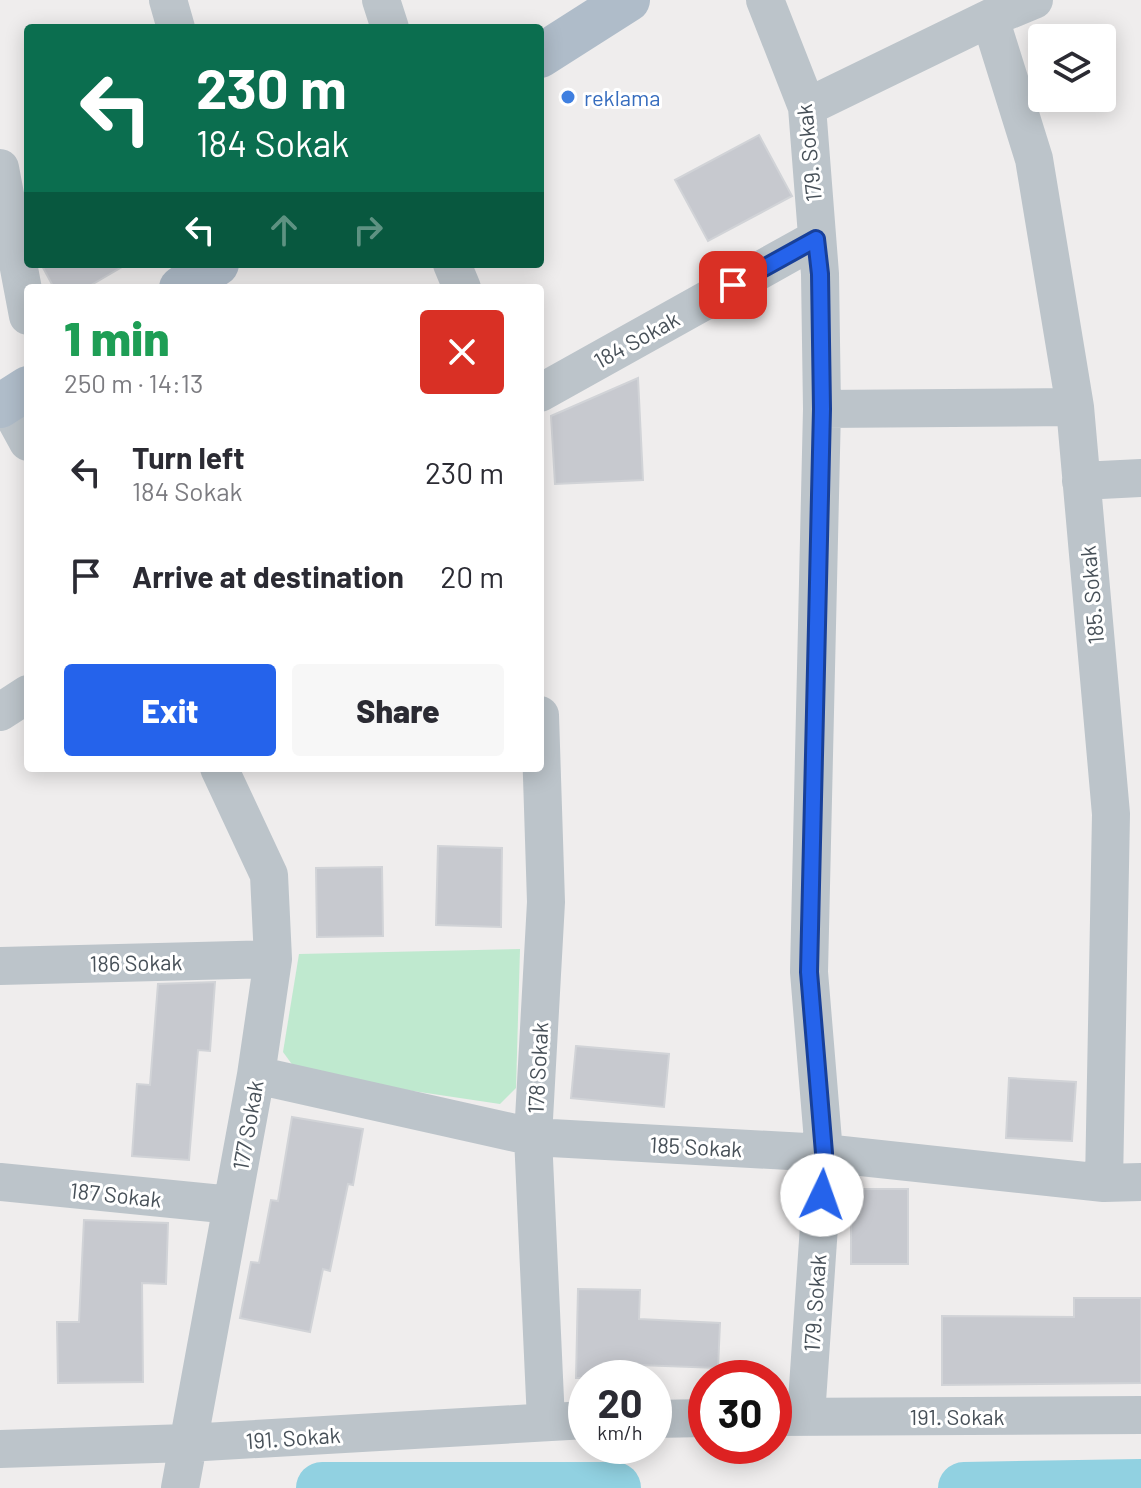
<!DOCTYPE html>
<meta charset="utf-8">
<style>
:root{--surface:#fff;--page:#f7f7f7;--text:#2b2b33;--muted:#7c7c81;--accent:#2563eb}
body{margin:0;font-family:Barlow,sans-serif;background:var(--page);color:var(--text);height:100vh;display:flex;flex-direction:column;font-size:30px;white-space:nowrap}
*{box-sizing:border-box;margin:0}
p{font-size:26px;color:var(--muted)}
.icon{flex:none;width:44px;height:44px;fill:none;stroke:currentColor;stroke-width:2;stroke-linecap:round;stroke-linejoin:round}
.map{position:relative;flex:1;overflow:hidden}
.sheet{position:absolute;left:24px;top:284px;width:520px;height:488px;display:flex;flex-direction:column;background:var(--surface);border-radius:8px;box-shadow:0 4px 20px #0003}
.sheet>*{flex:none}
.guide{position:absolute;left:24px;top:24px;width:520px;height:244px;border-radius:8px;box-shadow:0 4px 20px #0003;background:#0b6e4f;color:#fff;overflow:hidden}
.controls{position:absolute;left:1028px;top:24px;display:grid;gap:16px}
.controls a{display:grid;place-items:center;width:88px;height:88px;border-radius:8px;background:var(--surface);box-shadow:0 4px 20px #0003;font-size:40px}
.speed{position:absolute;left:568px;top:1360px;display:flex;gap:16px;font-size:40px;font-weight:700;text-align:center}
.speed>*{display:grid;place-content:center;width:104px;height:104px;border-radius:50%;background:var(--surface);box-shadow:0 4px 20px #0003;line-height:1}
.speed small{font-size:20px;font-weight:400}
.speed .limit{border:12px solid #d22;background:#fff;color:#111}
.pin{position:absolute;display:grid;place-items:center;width:68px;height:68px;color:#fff;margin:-34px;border-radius:16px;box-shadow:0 4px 12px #0006}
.me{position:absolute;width:88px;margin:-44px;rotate:3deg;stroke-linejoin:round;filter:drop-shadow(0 0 6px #0008)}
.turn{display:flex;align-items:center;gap:28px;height:168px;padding:0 40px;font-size:36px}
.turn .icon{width:104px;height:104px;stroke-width:2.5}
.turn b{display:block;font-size:56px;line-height:68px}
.lanes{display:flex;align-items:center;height:76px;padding:0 40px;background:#0003;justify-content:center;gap:40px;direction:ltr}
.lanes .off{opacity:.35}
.round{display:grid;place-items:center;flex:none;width:84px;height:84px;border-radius:8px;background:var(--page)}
.summary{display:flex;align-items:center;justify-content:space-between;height:136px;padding:0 40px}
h1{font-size:48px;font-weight:800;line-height:60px;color:#1e9e55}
.button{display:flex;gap:16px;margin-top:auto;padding:16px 40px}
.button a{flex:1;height:92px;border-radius:8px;background:var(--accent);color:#fff;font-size:32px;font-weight:800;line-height:92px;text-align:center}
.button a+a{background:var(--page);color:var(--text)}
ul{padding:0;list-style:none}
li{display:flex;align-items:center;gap:24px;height:104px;padding:0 40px}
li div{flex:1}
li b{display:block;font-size:30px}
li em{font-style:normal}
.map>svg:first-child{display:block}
</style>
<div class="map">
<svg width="1141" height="1488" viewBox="0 0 1141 1488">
<rect width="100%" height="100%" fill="#efeded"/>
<path fill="#bfe9cf" d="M520 949 516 1088 500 1104 299 1074 283 1052 299 954Z"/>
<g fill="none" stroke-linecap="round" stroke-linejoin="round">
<path stroke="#91d1e1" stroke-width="52" d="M322 1488H615
M964 1488 1141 1485"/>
</g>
<path fill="#c7c9cf" stroke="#d1d3d7" stroke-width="2" d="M759 135 792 196 708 241 675 180Z
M41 264H127L86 288H54Z
M638 378 643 480 555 484 551 416Z
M438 846 502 848 501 927 436 925Z
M382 867 383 936 317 937 316 868Z
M215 982 210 1051 198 1050 189 1160 132 1156 137 1084 150 1085 158 984Z
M576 1046 669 1054 664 1107 571 1098Z
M1009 1078 1076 1082 1072 1141 1006 1138Z
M292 1117 363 1129 353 1185 348 1184 330 1271 323 1269 310 1332 240 1318 251 1262 259 1263 271 1200 278 1201Z
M851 1189H908V1264H851Z
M84 1220 168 1223 166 1284 142 1283 143 1382 58 1383 57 1322H79Z
M578 1289 640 1290 639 1319 720 1323 718 1368 638 1365V1378H576Z
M1074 1298H1141V1383L942 1385V1316L1074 1317Z"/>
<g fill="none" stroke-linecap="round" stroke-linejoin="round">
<path stroke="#bcc4ca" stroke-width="38" d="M168 0 176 28
M381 0 390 28
M765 0 807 107 820 274 822 409 809 972 824 1153 806 1416
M990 18 1034 159 1075 407 1111 814 1104 1183
M807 107 990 18 1034 0
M0 168 28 316
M452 264 462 288
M540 393 816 239
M6 402 28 442
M822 409 1075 407
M1081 481 1141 478
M0 712 28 694
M540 715 546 902 533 1137 546 1421
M0 966 273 959
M256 1075 533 1137 824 1153 1104 1183 1141 1182
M0 1182 232 1205
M774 1417 1141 1415
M654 1419 706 1418
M0 1449 187 1443 586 1420
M180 1488 256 1075 273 959 269 875 219 768"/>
<path stroke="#afbcc9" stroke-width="44" d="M540 56 628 0
M181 288 217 264
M0 406 28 388"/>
</g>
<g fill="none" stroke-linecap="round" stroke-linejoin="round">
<defs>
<path id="route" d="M733 285 816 239 820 274 822 409 809 972 824 1153 822 1195"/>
</defs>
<use href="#route" stroke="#184099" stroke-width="20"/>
<use href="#route" stroke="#2563eb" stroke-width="14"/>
</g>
<circle fill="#3f7fe0" stroke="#fff" stroke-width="3" cx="568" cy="97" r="8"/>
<g text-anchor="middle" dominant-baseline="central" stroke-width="6" stroke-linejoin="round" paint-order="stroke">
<g font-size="22" fill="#366cbe" stroke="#fff" text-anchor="start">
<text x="584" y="97">reklama</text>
</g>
<g font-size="22" fill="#475058" stroke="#fff">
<text transform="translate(808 153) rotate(-96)">179. Sokak</text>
<text transform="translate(636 339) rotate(-29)">184 Sokak</text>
<text transform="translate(1091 595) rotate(-95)">185. Sokak</text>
<text transform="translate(136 962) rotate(-1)">186 Sokak</text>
<text transform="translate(537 1068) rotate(-87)">178 Sokak</text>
<text transform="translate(247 1125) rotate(-80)">177 Sokak</text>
<text transform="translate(696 1146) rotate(3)">185 Sokak</text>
<text transform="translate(116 1194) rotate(6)">187 Sokak</text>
<text transform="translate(814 1303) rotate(-86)">179. Sokak</text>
<text x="957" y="1416">191. Sokak</text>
<text transform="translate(293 1437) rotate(-4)">191. Sokak</text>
</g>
</g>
</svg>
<div class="controls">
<a><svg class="icon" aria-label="layers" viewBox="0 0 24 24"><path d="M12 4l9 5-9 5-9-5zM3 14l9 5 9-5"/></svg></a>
</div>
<div class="speed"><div>20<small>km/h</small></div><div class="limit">30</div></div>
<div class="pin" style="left:733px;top:285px;background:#d93025"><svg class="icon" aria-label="arrive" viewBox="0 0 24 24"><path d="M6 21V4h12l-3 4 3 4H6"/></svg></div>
<svg class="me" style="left:822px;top:1195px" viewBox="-20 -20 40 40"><circle r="19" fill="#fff"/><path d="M0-13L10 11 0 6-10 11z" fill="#2563eb"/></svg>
<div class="guide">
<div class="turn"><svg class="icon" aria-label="left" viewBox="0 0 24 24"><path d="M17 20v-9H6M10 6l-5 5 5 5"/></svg><div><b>230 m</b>184 Sokak</div></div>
<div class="lanes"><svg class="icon" aria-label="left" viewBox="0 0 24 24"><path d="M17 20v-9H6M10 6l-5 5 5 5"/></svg><svg class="icon off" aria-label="ahead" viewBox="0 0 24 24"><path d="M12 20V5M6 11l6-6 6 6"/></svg><svg class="icon off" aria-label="right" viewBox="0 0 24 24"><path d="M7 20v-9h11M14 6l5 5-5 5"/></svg></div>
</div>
<section class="sheet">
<div class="summary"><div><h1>1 min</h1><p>250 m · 14:13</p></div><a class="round" style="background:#d93025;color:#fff"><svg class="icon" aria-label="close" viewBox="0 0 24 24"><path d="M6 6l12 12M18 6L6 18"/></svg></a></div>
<ul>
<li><svg class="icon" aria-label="left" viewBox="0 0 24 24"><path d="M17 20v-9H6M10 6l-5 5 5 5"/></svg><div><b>Turn left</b><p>184 Sokak</p></div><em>230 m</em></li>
<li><svg class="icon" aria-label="arrive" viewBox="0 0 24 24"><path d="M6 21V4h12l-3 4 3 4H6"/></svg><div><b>Arrive at destination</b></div><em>20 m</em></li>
</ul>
<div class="button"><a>Exit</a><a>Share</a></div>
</section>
</div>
